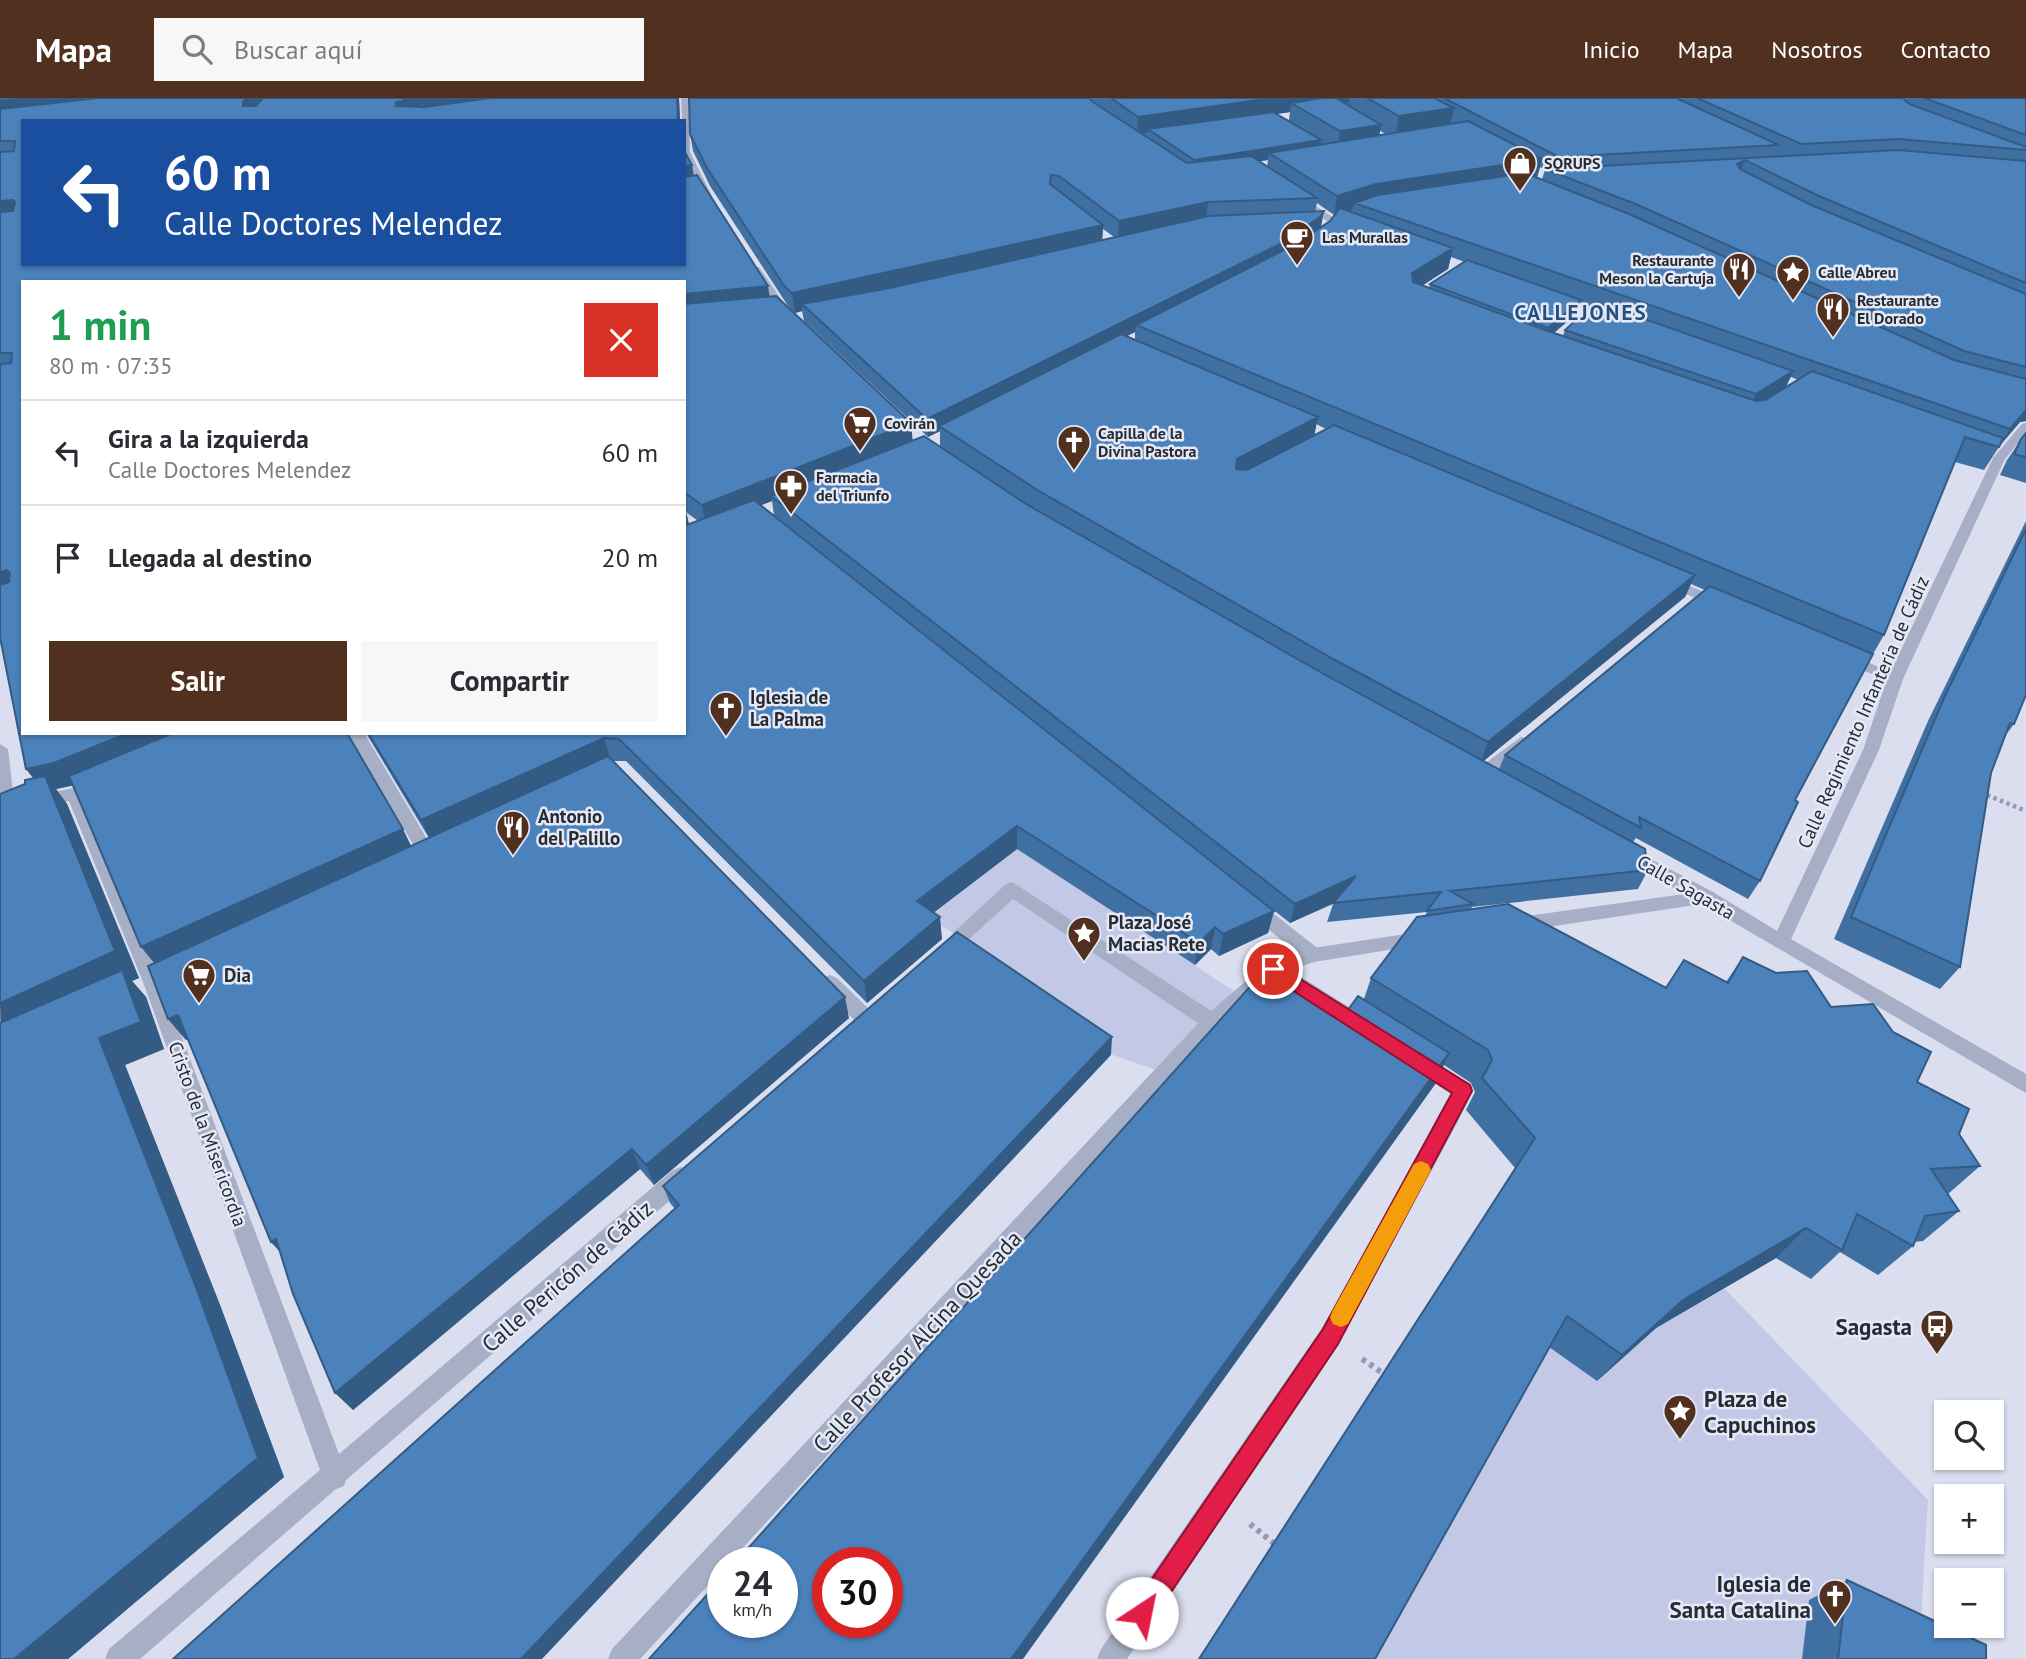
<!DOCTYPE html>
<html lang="es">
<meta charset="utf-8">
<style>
:root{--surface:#fff;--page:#f7f7f7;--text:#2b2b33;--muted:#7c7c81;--line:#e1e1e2;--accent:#513020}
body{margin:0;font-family:"PT Sans",sans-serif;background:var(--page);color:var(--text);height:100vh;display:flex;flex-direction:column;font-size:26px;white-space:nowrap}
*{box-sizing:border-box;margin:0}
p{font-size:23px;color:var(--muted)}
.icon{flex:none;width:38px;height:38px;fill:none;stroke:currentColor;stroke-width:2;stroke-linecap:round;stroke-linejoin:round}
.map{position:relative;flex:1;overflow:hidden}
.drawer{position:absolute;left:21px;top:182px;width:665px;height:455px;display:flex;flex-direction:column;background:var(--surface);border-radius:0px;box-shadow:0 2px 5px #0004}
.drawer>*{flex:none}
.top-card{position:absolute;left:21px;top:21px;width:665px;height:147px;border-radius:0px;box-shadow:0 2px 5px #0004;background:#1a4fa0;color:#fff;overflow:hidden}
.buttons{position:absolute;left:1934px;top:1302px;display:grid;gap:14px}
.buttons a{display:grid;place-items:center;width:70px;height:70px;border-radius:0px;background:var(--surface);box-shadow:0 2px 5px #0004;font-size:35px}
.speed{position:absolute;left:707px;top:1449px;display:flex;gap:14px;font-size:35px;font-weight:700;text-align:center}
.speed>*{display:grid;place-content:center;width:91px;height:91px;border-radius:50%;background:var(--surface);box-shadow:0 2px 5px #0004;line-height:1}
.speed small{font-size:18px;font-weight:400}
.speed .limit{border:10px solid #d22;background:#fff;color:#111}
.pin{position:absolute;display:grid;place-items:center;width:60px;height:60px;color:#fff;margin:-30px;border:4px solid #fff;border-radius:50%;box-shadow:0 2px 7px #0007}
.me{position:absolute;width:77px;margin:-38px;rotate:34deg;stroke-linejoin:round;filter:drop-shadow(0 0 5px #0008)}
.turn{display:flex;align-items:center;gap:24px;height:147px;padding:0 28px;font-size:32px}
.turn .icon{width:91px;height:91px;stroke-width:2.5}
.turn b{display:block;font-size:49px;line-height:60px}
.round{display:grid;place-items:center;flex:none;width:74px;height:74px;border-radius:0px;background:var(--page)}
.head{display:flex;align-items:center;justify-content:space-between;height:119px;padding:0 28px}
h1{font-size:42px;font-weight:700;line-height:52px;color:#1e9e55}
.action{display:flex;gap:14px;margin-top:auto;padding:14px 28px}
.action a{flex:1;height:80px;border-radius:0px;background:var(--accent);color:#fff;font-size:28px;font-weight:700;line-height:80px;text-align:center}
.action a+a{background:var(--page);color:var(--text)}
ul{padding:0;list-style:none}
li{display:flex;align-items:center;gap:21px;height:105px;padding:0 28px;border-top:2px solid var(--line)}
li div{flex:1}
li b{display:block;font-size:26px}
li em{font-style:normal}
header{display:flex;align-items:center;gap:42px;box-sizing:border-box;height:98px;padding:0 35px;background:var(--accent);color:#fff}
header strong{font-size:33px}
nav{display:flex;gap:38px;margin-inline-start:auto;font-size:24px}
.search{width:490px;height:63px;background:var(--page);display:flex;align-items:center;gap:18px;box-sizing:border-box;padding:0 24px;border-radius:0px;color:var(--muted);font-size:26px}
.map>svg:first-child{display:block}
</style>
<header>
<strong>Mapa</strong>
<div class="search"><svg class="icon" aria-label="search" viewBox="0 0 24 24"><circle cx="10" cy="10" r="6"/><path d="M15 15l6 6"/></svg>Buscar aquí</div>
<nav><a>Inicio</a><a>Mapa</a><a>Nosotros</a><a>Contacto</a></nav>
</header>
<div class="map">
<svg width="2026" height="1561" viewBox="0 0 2026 1561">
<rect width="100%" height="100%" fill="#dadeef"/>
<path fill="#c2c8e6" d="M1021 748 1047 770 1255 907 1165 975 1110 956 960 839 928 820Z
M1721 1187 1928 1402 1919 1554 1802 1561H1367L1545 1246 1597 1283 1656 1230 1724 1191Z"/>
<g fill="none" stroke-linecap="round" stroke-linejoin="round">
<path stroke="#919bb1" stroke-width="3.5" stroke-dasharray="2.5 2.5" stroke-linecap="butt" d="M1983 696 1991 699"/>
<path stroke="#919bb1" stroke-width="4.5" stroke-dasharray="3.5 3.5" stroke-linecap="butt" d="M1987 697 2026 713"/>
<path stroke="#919bb1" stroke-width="6" stroke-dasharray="4.5 4.5" stroke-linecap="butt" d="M1362 1261 1387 1278
M1250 1426 1276 1447"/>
<path fill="#a7afc6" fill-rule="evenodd" d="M1667 479 1724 502 1726 505 1719 509 1714 508 1662 486 1660 483Z
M1844 554 1900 578 1903 581 1900 584H1890L1839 562 1837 559 1839 556Z
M348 635H364L436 756 433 760H421Z
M1521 639 1527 640 1529 644 1527 648 1488 680H1476L1474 676 1476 672Z
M1012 784 1219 918 1222 924 1219 930 1212 932 1205 930 1013 801 966 844H954L951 839 954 834 1006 786Z
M1254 803 1260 805 1320 852 1322 857 1320 862 1313 864 1306 862 1248 815 1245 810 1248 805Z
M830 877 837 880 872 914 875 920 872 926 865 928 858 926 823 890 821 885 823 880Z"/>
<path fill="#a7afc6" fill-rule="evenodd" d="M681 0H689L690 54 714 102H708L684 59Z
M1295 95 1336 121 1358 130 1353 133 1330 125 1292 100V96Z
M753 169H759L792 217 791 219H783L751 171Z
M2026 325V336L2005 361 1903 581 1879 652 1791 841 2026 976V995L1702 806 1520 833 1514 831 1511 826 1514 821 1520 819 1684 796 1620 758 1617 754 1620 750 1626 748 1713 794 1777 833 1863 652 1887 581 1993 360 2022 326Z
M0 646 8 651 14 702 74 690 82 696 161 884 339 1356 673 1072 681 1069 689 1072 692 1079 689 1086 346 1382 344 1388 336 1391 140 1561H105L109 1551 320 1372 143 884 69 703 0 717Z
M1419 834 1425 836 1428 841 1425 846 1314 864 1290 872 1371 923 1374 929 1371 935 1364 937 1357 935 1274 881 1219 930 729 1465H723V1471L640 1561H608L612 1551 1205 918 1266 866 1313 850Z
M1420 957 1470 987 1473 993 1457 1025 1338 1246 1127 1561H1097L1101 1551 1322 1230 1443 1013 1451 996 1413 971 1410 965 1413 959Z"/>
</g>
<path fill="#4070a2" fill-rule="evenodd" d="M0 0H679L680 23H23V166H684L692 67 693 77 769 199 913 342 940 349V333L928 339 804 223 802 213 795 215 788 208 710 88 693 53 690 36 689 0H2026V323L2020 324 1999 349 1984 372 1955 364 1884 537 1873 556 1795 702 1760 783 1748 801 1636 740 1633 744 1648 772 1638 791 1472 809 1471 811 1666 890 1726 884 1743 859 1831 909 1917 984 1959 1036 1980 1068 1948 1096 1959 1113 1923 1143 1914 1144 1913 1148 1878 1177 1840 1154 1811 1181 1776 1160 1656 1230 1597 1283 1549 1249 1515 1070 1466 1012 1475 994 1471 985 1444 967 1434 988 1342 920 1364 901 1371 880 1425 818 1427 814 1327 824 1333 806 1290 825 774 417 772 403 760 407 1274 813 1268 835 1219 858 1211 851 1195 867 1017 751 933 815 942 841 867 905 626 663H613L849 920 654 1087 640 1071 353 1312 280 1154 271 1144 188 941 186 942 168 921 154 865 73 687 56 691 67 706 139 880 132 883 146 899 164 951 125 967 220 1207 284 1379 68 1561H0L25 686 33 680 26 671 0 539ZM1290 14 1289 22 1277 16ZM1380 33 1386 36 1379 37ZM1268 62 1267 68 1259 63ZM1540 69 1545 72 1542 81 1537 79ZM1317 105 1334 117 1330 123 1321 129 1315 114ZM1103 131 1114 139 1102 142ZM1451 159 1465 164 1430 186 1429 190 1422 187 1448 171ZM23 184H684V635H366L429 740 411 748 23 635ZM1580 204 1591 209 1565 232 1563 238 1554 235 1576 216ZM1135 234V242L1126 239 1129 237ZM1791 279 1798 282 1785 290ZM1316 326 1326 331 1314 337ZM686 414 698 423 689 426ZM1691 486 1705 492 1505 657 1499 671 1483 663 1685 499Z
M2026 335V385L2000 377 2007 362Z
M2026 423V597L2014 626 2005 638 1991 675 1960 869 1940 891 1834 841 1928 623Z
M1111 957 675 1111 670 1105 663 1088Z
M1847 1482 1986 1561H1802L1809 1502Z"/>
<path fill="#345b84" d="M15 0H182L0 19V2Z
M247 0H269L250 23 243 8V4Z
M406 0H559L426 17 422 5 408 20 396 8V4Z
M677 0H679L680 23H678Z
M1273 0H1350L1349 5 1303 12 1291 5 1290 14 1152 34 1148 31 1147 35 1137 36 1138 19Z
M1454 10 1449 33 1395 41 1399 18Z
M1381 27 1378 45 1337 51 1340 33Z
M1321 42 1320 54 1269 55 1268 62 1193 73 1194 62Z
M1542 61 1537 80 1354 105 1353 111 1334 117 1337 98 1376 86Z
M1745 62 1738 80 1737 66Z
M692 67 695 85 684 87V68Z
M13 102 23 120 0 122V103Z
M1208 104 1206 122 1118 142 1119 123Z
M1324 113 1321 129 1317 135 1136 227 1135 234 944 331 939 328 940 333 928 339 927 321Z
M1103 127 1102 146 808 212 802 206V213L795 215 792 195Z
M1453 150 1448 171 1408 197 1412 175Z
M768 188 771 208 684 216V196Z
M1581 202 1576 216 1543 244 1548 230Z
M1793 273 1785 291 1748 314 1756 296Z
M2026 312V323L2020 324 1998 349 2010 331Z
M1318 319 1314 339 1234 382 1237 361Z
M911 325 913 346 771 398 772 403 706 429 702 407Z
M686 414 691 436 684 439V415Z
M7 472 22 494H0V474Z
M1695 477 1685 499 1480 666 1488 644Z
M128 635H198L71 688 56 691 67 706 139 880 132 883 146 899 164 951 125 967 220 1207 284 1379 68 1561H14L0 905 44 693 26 671Z
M604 640 611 663 432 745 421 722Z
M1017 728V751L919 826 917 803Z
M403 731 414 754 159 871 141 849Z
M1356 778 1350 797 1290 825 1295 806Z
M1274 813 1268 835 1219 858 1223 836Z
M940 819 942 841 867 905 864 883Z
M1215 829 1211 851 1195 867 1199 845Z
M845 899 849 920 654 1087 646 1067Z
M178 917 195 938 186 942 168 921Z
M1112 939 1111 957 542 1561H521Z
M1449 955 1434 988 1023 1561H1011Z
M632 1051 640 1071 353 1312 335 1295Z
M1806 1130 1776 1160 1656 1230 1597 1283 1622 1257 1683 1202Z
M276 1141 289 1163 271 1144Z"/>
<path fill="#4b82bc" stroke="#345b84" stroke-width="2" fill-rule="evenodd" d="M98 0H247L243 4V8H256L263 0H406L403 3 396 4V8L424 9 491 0H677L678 23H23V166H684V79L697 77 768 188 684 196V184H23V635H128L54 665 26 671 0 539V487L9 484 10 475 7 472 0 474V266L11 265 12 255H0V114L13 113 15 104 13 102 0 103V54L14 53 15 43H0V11Z
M689 0H1089L1093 4 1187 65 1251 58 1317 100 1208 104 1119 123 1059 78 1051 77 1050 86 1103 127 792 195 785 189 707 70 690 36Z
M1111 0H1273L1138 19Z
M1322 0H1336L1381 27 1340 33 1291 5Z
M1367 0H1434L1454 10 1399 18Z
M1444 0H1676L1779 47 1559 59Z
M1697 0H1903L1909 6 2026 49V52L1899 41 1801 46Z
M1924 0H2023L2026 1V37Z
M1273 14 1321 42 1194 62 1148 31Z
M1468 23 1542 61 1376 86 1337 98 1269 55Z
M1898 52 2026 63V185L1819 98 1745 62 1737 66 1740 71 1811 107 2026 196V269L1964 253 1638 107 1545 71Z
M684 53 692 67 684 68Z
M1525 75 1629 116 1954 262 2026 281V312L2010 331 1354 105 1378 97Z
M1340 110 1453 150 1412 175 1413 184 1548 233 1756 303 1765 302 1812 273 2003 340 1999 349 1965 339 1884 537 1136 227 1294 147 1330 123Z
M1324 113 1320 119 1284 144 927 321 802 206 890 190 1209 118Z
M1467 162 1581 202 1548 230 1430 186Z
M776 198 911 325 702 407 684 394V206Z
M1596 204 1793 273 1756 296 1565 232Z
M1121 236 1318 319 1237 361 1236 371 1247 372 1334 327 1695 477 1488 644 1335 562 1039 393 939 328Z
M2026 335V359L2014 356 2021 341Z
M924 338 1026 406 1322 575 1645 751 1648 772 1450 793 1473 806 1427 813 1441 794 1333 805 1356 778 1295 806 771 398Z
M754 402 1274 813 1223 836 1215 829 1199 845 1017 728 917 803 940 819 864 883 619 641 604 640 421 722 368 635H684V428Z
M2026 431V597L2014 626 2010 625 1991 675 1960 869 1851 819 1944 600Z
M1710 488 1873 556 1795 702 1798 704 1760 783 1639 719 1641 730 1505 657Z
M173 635H347L403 731 141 849 69 678Z
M608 658 845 899 646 1067 632 1051 335 1295 293 1196 276 1141 271 1144 178 917 168 921 148 868Z
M45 678 115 853 0 905V696L25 686V682Z
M1508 806 1666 890 1684 862 1728 885 1743 859 1776 875 1807 873 1831 909 1873 906 1893 934 1931 954 1917 984 1969 1011 1959 1036 1980 1068 1931 1071 1959 1113 1925 1118 1913 1148 1857 1116 1842 1152 1806 1130 1683 1202 1622 1257 1567 1218 1375 1561H1199L1535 1040 1482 980 1492 962 1488 952 1371 880 1417 819Z
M957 834 1112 939 521 1561H173L679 1107 663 1088Z
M122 872 141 924 99 940 194 1184 258 1360 14 1561H0V925Z
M1263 874 1342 920 1358 898 1449 955 1011 1561H649L723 1479V1524H782V1465H735ZM828 1465H887V1524H828Z
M1847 1482 1986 1547V1561H1838Z"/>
<path fill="#e11d48" stroke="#92132f" stroke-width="2" d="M1273 864 1470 987 1472 993 1338 1246 1151 1524 1142 1527 1134 1524 1130 1515 1134 1507 1323 1231 1452 995 1267 876 1264 871 1267 866Z"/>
<path fill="#f59e0b" d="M1421 1063 1428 1066 1431 1072 1348 1226 1341 1229 1333 1226 1330 1219 1333 1212 1414 1066Z"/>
<defs>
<symbol id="shop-pin" viewBox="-11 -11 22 30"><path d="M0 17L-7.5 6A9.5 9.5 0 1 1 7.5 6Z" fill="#513020" stroke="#e5e9f7"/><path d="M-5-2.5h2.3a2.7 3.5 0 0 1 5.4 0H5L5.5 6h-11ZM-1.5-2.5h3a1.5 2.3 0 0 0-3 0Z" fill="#fff"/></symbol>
<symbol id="cafe-pin" viewBox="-11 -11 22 30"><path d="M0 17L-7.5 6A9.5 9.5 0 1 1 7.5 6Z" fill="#513020" stroke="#e5e9f7"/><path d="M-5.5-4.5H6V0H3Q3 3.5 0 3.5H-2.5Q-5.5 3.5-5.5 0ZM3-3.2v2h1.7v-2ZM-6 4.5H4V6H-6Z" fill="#fff"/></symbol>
<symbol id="restaurant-pin" viewBox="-11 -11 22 30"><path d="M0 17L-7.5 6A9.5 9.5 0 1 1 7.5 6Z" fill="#513020" stroke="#e5e9f7"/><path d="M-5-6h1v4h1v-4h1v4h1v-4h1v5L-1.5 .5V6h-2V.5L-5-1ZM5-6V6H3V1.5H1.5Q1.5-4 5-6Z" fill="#fff"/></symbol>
<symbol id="sight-pin" viewBox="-11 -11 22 30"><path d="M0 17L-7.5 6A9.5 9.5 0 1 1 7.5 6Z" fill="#513020" stroke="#e5e9f7"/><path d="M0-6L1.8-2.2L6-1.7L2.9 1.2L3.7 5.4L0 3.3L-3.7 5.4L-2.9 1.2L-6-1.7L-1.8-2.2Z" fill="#fff"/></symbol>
<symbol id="supermarket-pin" viewBox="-11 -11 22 30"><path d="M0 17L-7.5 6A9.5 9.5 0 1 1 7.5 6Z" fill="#513020" stroke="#e5e9f7"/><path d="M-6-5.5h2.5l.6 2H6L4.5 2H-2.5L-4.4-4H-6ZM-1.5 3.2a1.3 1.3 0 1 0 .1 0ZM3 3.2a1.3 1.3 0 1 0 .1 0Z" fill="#fff"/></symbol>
<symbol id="church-pin" viewBox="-11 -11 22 30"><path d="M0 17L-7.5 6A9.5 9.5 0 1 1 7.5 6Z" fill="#513020" stroke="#e5e9f7"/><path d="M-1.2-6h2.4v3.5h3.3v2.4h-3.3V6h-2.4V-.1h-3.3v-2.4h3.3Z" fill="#fff"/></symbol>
<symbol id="pharmacy-pin" viewBox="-11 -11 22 30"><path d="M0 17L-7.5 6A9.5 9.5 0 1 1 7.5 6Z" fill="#513020" stroke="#e5e9f7"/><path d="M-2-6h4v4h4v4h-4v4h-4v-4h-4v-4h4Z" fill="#fff"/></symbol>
<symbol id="bus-pin" viewBox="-11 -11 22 30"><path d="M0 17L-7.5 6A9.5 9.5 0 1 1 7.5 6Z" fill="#513020" stroke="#e5e9f7"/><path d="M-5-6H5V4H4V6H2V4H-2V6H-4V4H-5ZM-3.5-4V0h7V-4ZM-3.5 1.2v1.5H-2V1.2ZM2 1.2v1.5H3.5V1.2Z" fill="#fff"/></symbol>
</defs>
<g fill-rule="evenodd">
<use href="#shop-pin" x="1501" y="46" width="38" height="52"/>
<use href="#cafe-pin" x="1278" y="120" width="38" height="52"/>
<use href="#restaurant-pin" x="1720" y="152" width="38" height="52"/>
<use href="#sight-pin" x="1774" y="155" width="38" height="52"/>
<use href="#restaurant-pin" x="1814" y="192" width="38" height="52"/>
<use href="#supermarket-pin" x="841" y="306" width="38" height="52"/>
<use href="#church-pin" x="1055" y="325" width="38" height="52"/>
<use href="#pharmacy-pin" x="772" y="369" width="38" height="52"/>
<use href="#church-pin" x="707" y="591" width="38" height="52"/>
<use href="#restaurant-pin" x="494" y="710" width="38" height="52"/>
<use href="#sight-pin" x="1065" y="816" width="38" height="52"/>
<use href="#supermarket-pin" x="180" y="858" width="38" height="52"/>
<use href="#bus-pin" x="1918" y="1209" width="38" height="52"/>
<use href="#sight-pin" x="1661" y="1294" width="38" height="52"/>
<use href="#church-pin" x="1816" y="1479" width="38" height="52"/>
</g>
<g text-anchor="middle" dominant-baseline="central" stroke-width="5" stroke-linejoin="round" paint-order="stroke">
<g font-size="16" font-weight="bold" fill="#272c33" stroke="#e5e9f7" text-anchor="start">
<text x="1544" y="65">SQRUPS</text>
<text x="1322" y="139">Las Murallas</text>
<text x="1714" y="162" text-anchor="end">Restaurante<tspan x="1714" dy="18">Meson la Cartuja</tspan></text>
<text x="1818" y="174">Calle Abreu</text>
<text x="1857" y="202">Restaurante<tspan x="1857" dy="18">El Dorado</tspan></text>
<text x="884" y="325">Covirán</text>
<text x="1098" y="335">Capilla de la<tspan x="1098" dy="18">Divina Pastora</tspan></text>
<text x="816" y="379">Farmacia<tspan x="816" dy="18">del Triunfo</tspan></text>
</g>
<g font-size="19" font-weight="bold" fill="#272c33" stroke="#e5e9f7" text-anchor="start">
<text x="750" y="599">Iglesia de<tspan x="750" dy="22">La Palma</tspan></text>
<text x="538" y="718">Antonio<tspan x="538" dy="22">del Palillo</tspan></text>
<text x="1108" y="824">Plaza José<tspan x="1108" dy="22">Macias Rete</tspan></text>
<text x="224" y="877">Dia</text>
</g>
<g font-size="19" fill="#272c33" stroke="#e5e9f7">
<text transform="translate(1863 614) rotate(-66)">Calle Regimiento Infanteria de Cádiz</text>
<text transform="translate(1686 789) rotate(30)">Calle Sagasta</text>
<text transform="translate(208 1036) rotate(70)">Cristo de la Misericordia</text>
</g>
<g font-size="21" font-weight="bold" letter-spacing="2" fill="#26507b" stroke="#e5e9f7">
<text x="1581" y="214">CALLEJONES</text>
</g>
<g font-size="23" fill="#272c33" stroke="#e5e9f7">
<text transform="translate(567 1178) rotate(-41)">Calle Pericón de Cádiz</text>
<text transform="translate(917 1243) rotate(-47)">Calle Profesor Alcina Quesada</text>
</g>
<g font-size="23" font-weight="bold" fill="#272c33" stroke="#e5e9f7" text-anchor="end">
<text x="1912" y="1228">Sagasta</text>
<text x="1704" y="1300" text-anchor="start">Plaza de<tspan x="1704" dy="26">Capuchinos</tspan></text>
<text x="1811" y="1485">Iglesia de<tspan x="1811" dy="26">Santa Catalina</tspan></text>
</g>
</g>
</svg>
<div class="buttons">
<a><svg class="icon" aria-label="search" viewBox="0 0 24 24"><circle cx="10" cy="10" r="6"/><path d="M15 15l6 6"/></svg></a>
<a>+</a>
<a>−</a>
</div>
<div class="speed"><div>24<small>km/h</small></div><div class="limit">30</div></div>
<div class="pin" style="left:1273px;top:871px;background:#d93025"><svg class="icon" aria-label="arrive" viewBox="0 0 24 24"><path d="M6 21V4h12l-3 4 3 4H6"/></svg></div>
<svg class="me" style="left:1142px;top:1515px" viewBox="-20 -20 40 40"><circle r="19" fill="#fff"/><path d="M0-13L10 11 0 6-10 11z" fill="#e11d48"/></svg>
<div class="top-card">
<div class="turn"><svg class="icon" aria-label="left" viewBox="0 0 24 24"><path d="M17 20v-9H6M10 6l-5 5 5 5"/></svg><div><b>60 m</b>Calle Doctores Melendez</div></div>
</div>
<section class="drawer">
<div class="head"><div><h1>1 min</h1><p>80 m · 07:35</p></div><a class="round" style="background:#d93025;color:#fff"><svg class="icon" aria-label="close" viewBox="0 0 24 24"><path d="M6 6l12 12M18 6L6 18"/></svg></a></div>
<ul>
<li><svg class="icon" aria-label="left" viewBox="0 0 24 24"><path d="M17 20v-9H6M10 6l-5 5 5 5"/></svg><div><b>Gira a la izquierda</b><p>Calle Doctores Melendez</p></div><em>60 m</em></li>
<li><svg class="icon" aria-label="arrive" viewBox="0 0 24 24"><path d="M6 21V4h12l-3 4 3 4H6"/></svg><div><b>Llegada al destino</b></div><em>20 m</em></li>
</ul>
<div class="action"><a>Salir</a><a>Compartir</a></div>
</section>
</div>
